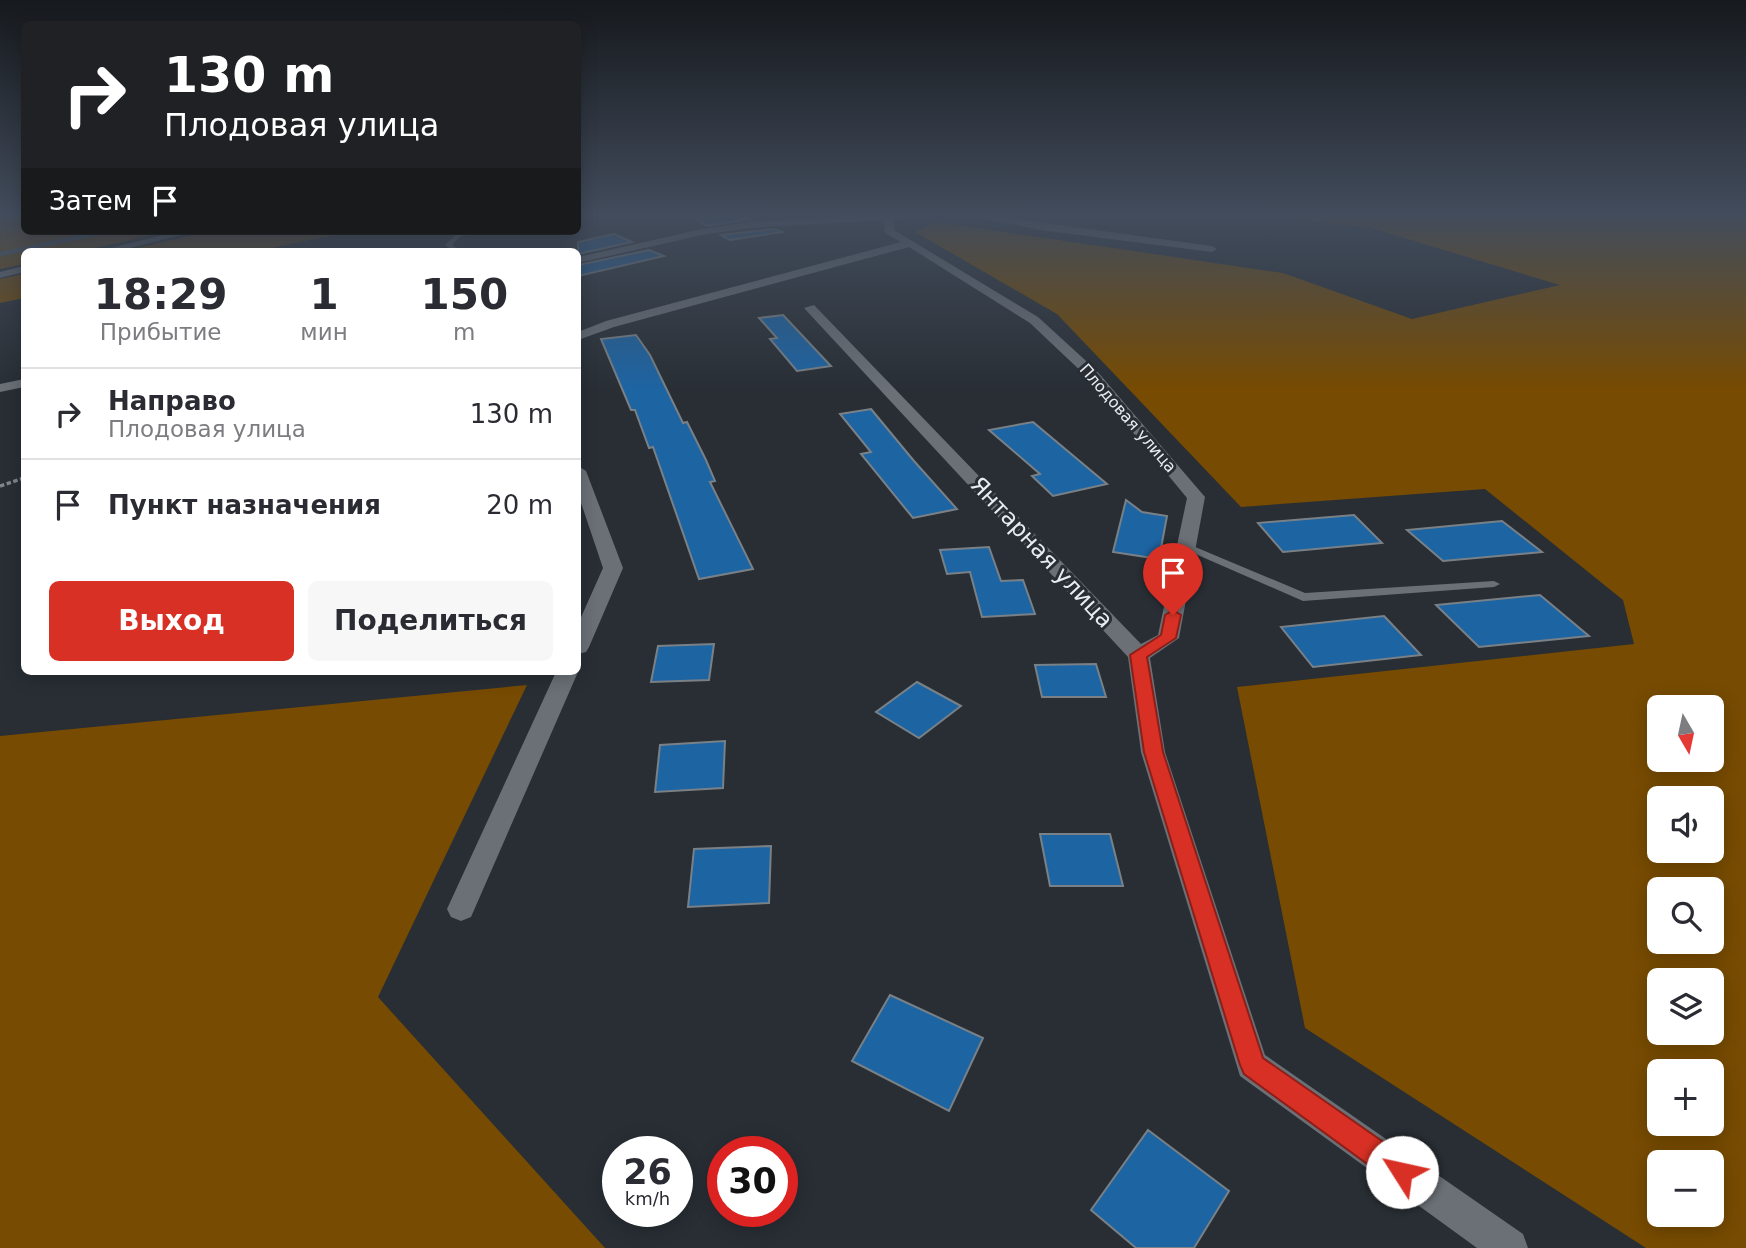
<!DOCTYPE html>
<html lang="ru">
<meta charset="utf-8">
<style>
:root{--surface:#fff;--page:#f7f7f7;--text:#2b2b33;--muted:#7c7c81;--line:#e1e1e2;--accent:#d93025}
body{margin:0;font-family:"DejaVu Sans",sans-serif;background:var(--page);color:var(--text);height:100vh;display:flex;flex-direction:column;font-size:26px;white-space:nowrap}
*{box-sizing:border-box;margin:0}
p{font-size:23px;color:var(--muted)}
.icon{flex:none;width:38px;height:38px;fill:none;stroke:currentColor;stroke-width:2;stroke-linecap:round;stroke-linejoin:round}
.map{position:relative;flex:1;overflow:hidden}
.drawer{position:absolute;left:21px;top:248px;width:560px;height:427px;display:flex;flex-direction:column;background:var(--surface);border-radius:10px;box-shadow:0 4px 18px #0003}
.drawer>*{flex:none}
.banner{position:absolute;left:21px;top:21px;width:560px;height:214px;border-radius:10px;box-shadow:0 4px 18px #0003;background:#202124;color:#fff;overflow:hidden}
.needle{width:46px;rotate:171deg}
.fabs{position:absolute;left:1647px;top:695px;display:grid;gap:14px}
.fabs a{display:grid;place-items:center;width:77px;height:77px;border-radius:10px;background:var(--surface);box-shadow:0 4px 18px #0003;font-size:35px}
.speed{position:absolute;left:602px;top:1136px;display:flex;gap:14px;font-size:35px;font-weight:700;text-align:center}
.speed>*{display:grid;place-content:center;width:91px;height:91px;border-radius:50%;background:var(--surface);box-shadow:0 4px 18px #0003;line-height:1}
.speed small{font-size:18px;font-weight:400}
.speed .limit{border:10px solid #d22;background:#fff;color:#111}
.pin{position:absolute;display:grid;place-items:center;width:60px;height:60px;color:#fff;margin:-72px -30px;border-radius:50% 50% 50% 0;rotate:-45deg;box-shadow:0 0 7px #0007}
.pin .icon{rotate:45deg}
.me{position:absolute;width:77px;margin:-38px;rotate:305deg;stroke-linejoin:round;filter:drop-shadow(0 0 5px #0008)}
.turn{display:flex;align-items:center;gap:24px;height:147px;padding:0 28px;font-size:32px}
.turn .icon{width:91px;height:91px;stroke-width:2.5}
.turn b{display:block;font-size:49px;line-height:60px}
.then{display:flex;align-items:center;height:66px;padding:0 28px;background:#0003;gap:14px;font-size:26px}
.eta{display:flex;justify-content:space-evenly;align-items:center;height:119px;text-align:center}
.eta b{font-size:42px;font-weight:800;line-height:49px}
.cta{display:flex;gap:14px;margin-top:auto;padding:14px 28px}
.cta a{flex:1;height:80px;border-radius:10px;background:var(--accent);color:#fff;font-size:28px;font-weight:800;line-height:80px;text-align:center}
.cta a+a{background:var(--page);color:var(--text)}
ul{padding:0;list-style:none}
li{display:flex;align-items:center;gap:21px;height:91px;padding:0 28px;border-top:2px solid var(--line)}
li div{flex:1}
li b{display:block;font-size:26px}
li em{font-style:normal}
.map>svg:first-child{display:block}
</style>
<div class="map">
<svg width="1746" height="1248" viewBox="0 0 1746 1248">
<rect width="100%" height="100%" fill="#282e34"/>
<path fill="#774b01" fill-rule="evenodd" d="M24 216V231H171L77 252H24V264L0 269V219Z
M1253 216H1746V1248H1646L1305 1028 1237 687 1634 644 1623 600 1485 489 1241 507 1057 314 915 232 937 222 1283 273 1412 319 1560 285 1368 227ZM1659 707H1712V760H1659ZM1659 798H1712V850H1659ZM1659 889H1712V942H1659ZM1712 980V1032H1659V980ZM1659 1071H1712V1124H1659ZM1659 1162H1712V1214H1659Z
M211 231H355L251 252H120Z
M24 274V298L0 303V279Z
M527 685 378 997 605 1248H0V736Z"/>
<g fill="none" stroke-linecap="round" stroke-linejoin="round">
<path stroke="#4a5969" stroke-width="4.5" d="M0 254 108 231"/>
</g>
<path fill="#1d64a3" stroke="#798086" stroke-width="2" d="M692 216H742L750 219 707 226Z
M774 229 782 232 730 240 721 235Z
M614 234 632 242 578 254V242Z
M649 250 664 256 578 276V265Z
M783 315 831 366 797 371 770 339 777 338 759 318Z
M636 335 650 355 683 423 687 422 706 460 715 481 710 482 753 569 699 579 653 447 649 448 635 410H631L601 339Z
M871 409 914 461 957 509 913 518 861 454 871 452 840 414Z
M1033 422 1107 484 1053 496 1032 476 1040 474 989 430Z
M1126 500 1142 512 1167 516 1159 559 1113 552Z
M1354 515 1382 543 1283 552 1258 523Z
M1502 521 1542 552 1443 561 1407 530Z
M989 547 1001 581 1023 580 1035 614 982 617 970 572 947 574 940 550Z
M1540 595 1589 636 1479 647 1436 605Z
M1384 616 1421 655 1313 667 1281 627Z
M714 644 709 680 651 682 658 646Z
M1096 664 1106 697H1042L1035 665Z
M917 682 961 706 919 738 876 712Z
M725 741 723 788 655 792 660 745Z
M1040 834H1110L1123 886H1050Z
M771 846 769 903 688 907 694 849Z
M890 995 983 1038 949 1111 852 1061Z
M1148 1130 1229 1191 1194 1248H1136L1091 1210Z"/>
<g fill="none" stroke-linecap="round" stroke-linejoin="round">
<path stroke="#80858b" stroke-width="3.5" stroke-dasharray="4.5 2.5" stroke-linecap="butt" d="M0 486 24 478"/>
<path fill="#6a7076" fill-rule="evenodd" d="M472 231H485L461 236 452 245 462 252H455L445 245 457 234Z
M1188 544 1305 593 1494 581 1500 584 1494 587 1303 601 1184 549 1183 547Z"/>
<path fill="#6a7076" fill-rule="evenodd" d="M858 216H912L894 220V230L1038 317 1096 370 1205 497 1179 638 1150 658 1165 752 1265 1055 1523 1234 1528 1248H1477L1240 1076 1141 752 1128 657 804 308 814 305 1141 644 1158 635 1187 498 1086 376 1030 323 909 247 614 327 578 340V332L606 321 901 242 885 233 884 220 749 228 702 235 578 263V257L702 229 749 222Z
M973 216H994L1212 246 1217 249 1212 252 1041 230Z
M24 379V387L0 392V384Z
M578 466 586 471 623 568 589 647 586 652 578 654V624L603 568 578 494Z
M578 671V672L471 917 461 921 451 917 447 909 556 672Z"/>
<path fill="#6a7076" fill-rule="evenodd" d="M179 231H197L114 252H95Z
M24 266V272L0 278V272Z"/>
</g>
<linearGradient id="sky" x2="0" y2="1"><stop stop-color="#16191d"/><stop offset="0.55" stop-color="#424c5c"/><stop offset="1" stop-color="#424c5c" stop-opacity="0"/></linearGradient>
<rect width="1746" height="391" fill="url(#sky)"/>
<path fill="#d93025" stroke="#8d1f18" stroke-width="2" d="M1173 610 1181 615 1176 638 1147 657 1163 752 1263 1058 1412 1162 1416 1172 1412 1182 1402 1186 1392 1182 1244 1074 1240 1065 1144 752 1130 655 1161 635 1165 615Z"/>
<g text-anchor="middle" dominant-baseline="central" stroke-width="6" stroke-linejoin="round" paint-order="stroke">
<g font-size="16" fill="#e9edf1" stroke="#282e34">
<text transform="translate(1128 418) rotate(49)">Плодовая улица</text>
</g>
<g font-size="23" fill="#e9edf1" stroke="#282e34">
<text transform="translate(1042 552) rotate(47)">Янтарная улица</text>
</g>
</g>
</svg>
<div class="fabs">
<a><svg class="needle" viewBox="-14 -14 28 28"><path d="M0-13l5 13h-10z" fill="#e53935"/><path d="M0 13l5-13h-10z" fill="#7c7c81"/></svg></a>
<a><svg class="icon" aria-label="sound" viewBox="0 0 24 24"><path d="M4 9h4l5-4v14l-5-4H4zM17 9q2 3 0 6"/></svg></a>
<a><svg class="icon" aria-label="search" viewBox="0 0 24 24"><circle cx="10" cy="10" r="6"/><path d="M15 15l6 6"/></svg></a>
<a><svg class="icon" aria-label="layers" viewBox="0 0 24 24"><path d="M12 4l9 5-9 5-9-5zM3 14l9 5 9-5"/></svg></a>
<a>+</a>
<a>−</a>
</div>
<div class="speed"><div>26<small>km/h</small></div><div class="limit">30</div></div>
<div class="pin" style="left:1173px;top:615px;background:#d93025"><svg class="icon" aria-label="arrive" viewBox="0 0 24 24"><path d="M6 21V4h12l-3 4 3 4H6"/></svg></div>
<svg class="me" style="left:1402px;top:1172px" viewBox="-20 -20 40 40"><circle r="19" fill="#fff"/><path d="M0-13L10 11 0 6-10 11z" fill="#d93025"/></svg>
<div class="banner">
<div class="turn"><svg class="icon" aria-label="right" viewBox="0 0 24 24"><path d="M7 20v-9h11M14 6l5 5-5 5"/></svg><div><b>130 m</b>Плодовая улица</div></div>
<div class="then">Затем<svg class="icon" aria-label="arrive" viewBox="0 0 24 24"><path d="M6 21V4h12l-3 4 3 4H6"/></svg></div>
</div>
<section class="drawer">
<div class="eta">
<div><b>18:29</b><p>Прибытие</p></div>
<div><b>1</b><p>мин</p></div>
<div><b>150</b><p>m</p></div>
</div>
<ul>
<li><svg class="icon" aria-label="right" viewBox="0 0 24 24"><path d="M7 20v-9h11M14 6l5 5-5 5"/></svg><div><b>Направо</b><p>Плодовая улица</p></div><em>130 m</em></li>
<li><svg class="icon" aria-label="arrive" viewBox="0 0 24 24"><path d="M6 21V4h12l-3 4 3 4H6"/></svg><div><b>Пункт назначения</b></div><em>20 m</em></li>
</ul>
<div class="cta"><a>Выход</a><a>Поделиться</a></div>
</section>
</div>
